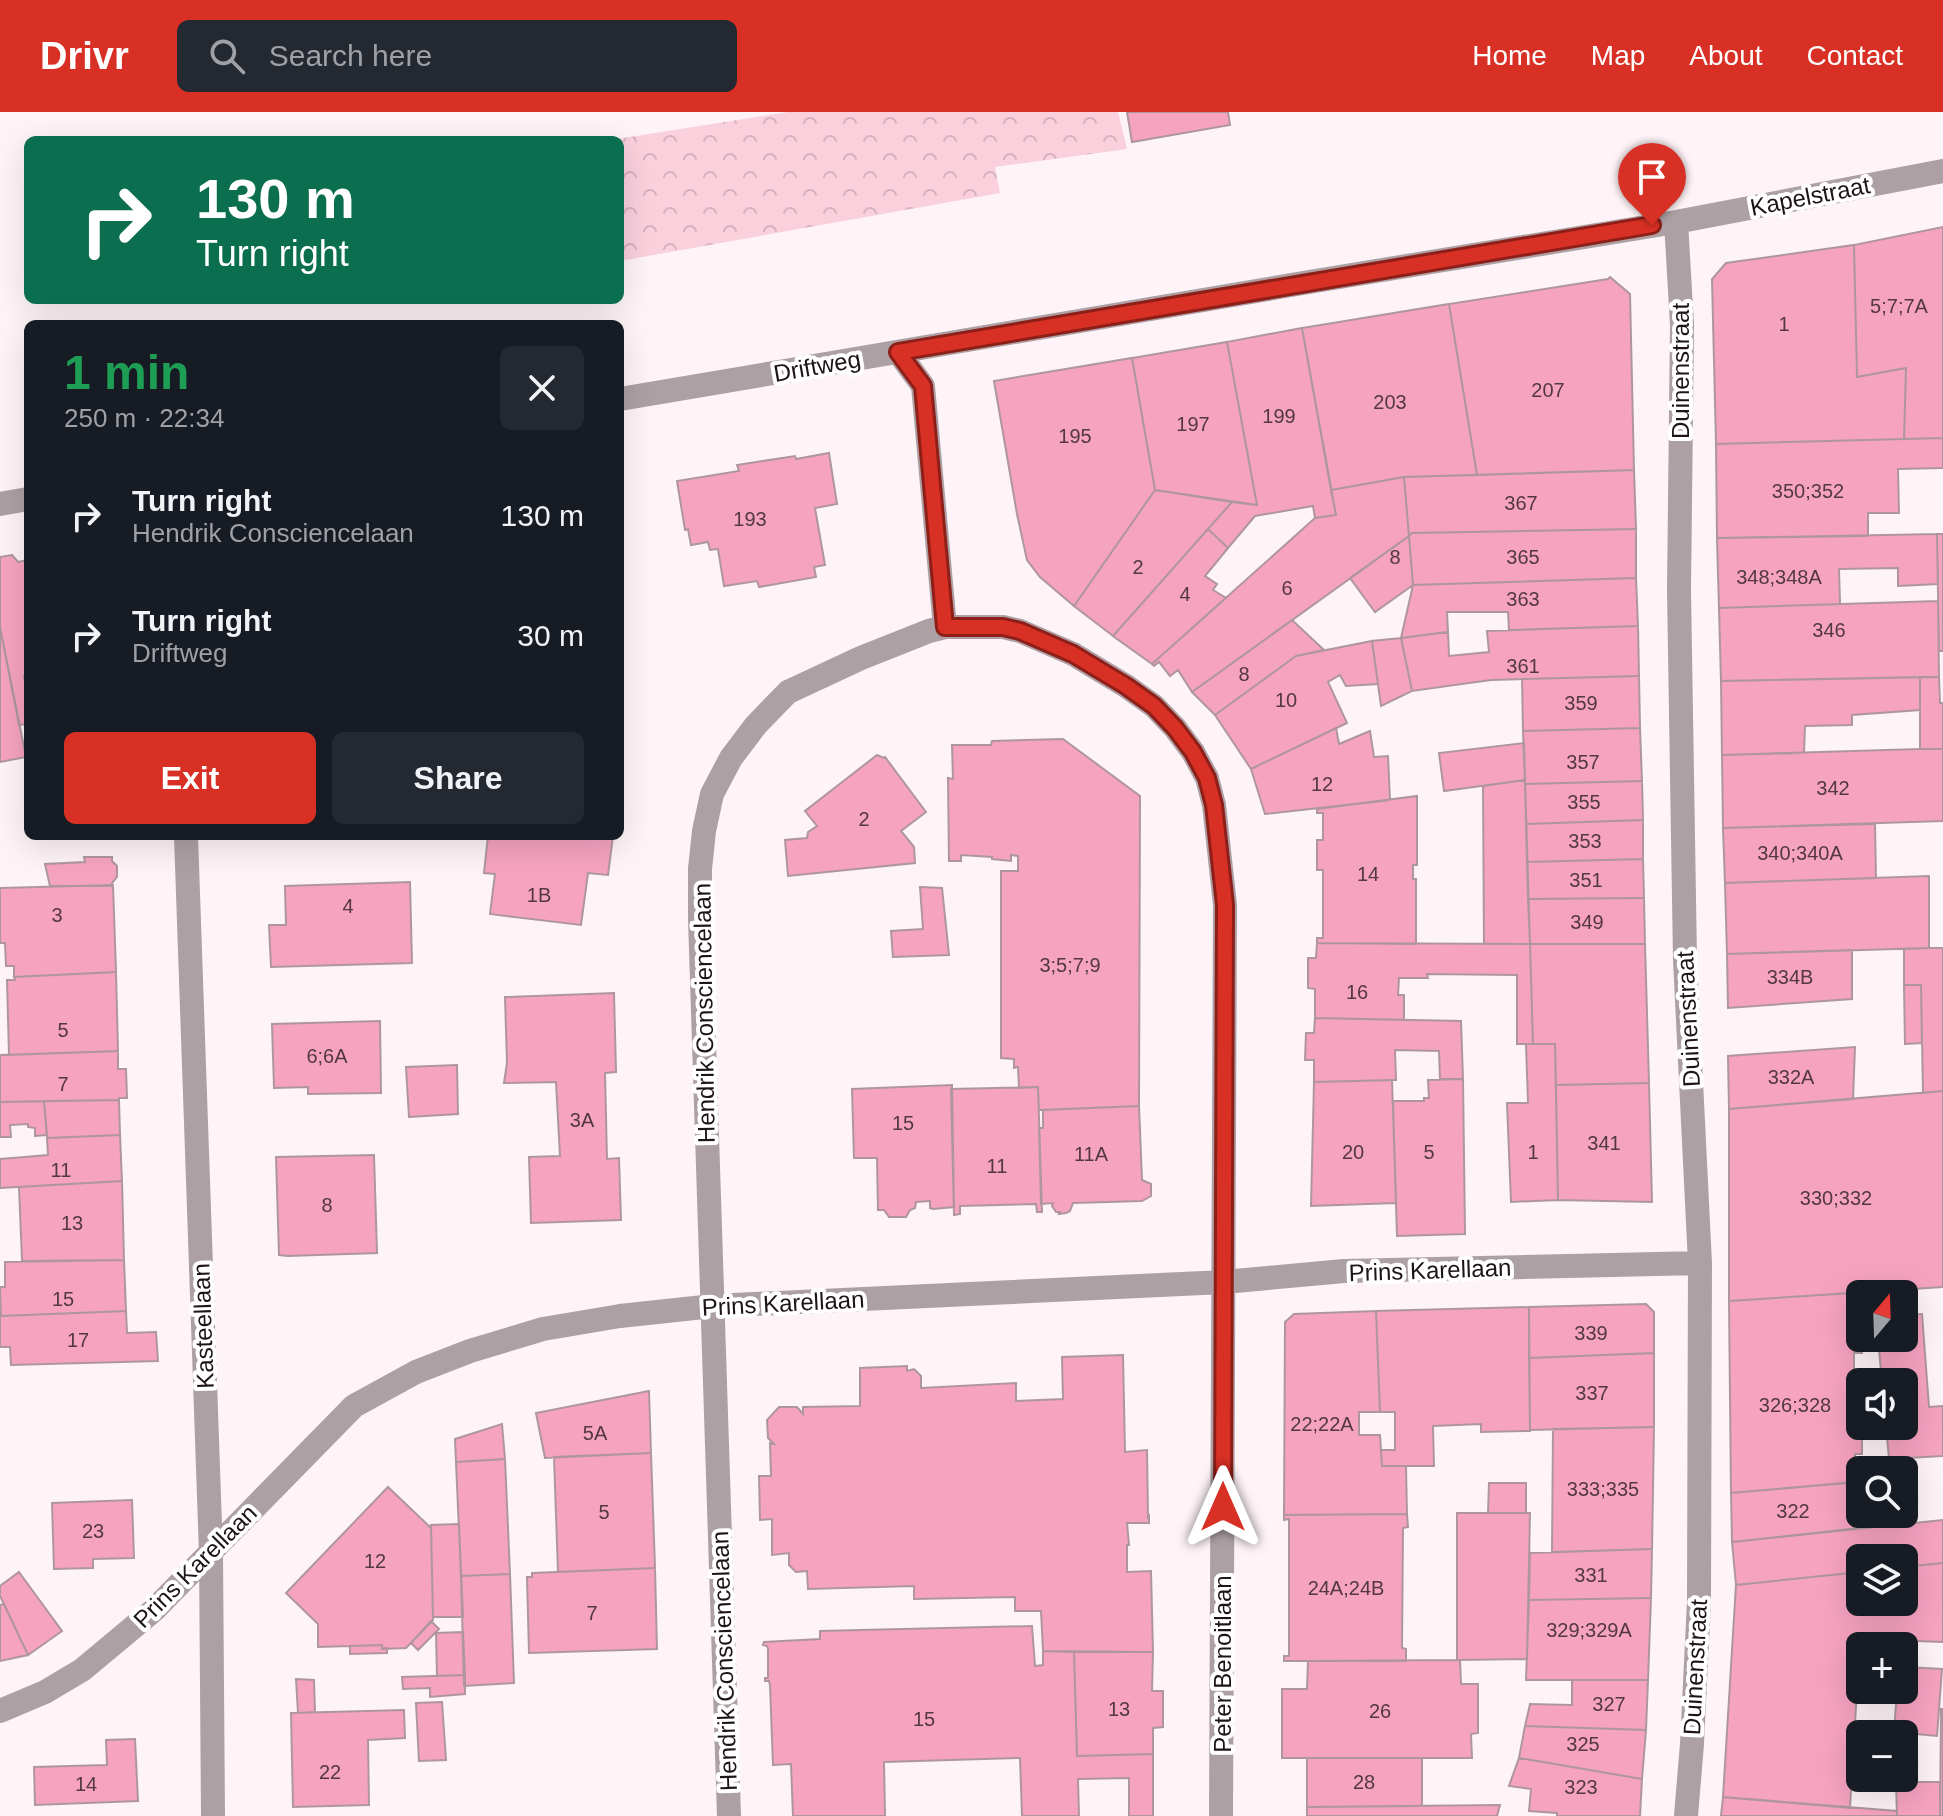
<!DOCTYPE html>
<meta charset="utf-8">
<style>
:root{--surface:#171b24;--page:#242831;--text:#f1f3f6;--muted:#9ea1a6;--accent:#d93025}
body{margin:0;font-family:Arial,sans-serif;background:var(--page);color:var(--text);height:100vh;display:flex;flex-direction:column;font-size:30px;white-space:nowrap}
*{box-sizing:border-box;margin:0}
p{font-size:26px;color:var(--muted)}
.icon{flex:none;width:44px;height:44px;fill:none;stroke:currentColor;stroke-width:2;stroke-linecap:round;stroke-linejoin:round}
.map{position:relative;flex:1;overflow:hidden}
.drawer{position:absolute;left:24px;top:208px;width:600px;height:520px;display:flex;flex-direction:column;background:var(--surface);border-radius:12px;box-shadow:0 8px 32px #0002}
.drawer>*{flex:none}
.guide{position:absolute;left:24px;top:24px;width:600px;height:168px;border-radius:12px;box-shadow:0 8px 32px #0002;background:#0b6e4f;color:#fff;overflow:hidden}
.needle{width:52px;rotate:19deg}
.controls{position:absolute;left:1846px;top:1168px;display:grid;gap:16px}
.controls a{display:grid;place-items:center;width:72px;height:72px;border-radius:12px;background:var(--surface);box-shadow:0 8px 32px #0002;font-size:40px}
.pin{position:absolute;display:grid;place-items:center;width:68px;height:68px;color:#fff;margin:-82px -34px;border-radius:50% 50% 50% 0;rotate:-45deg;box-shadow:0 0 8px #0007}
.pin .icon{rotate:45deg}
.me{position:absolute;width:88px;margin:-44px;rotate:0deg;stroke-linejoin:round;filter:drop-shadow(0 0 6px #0008)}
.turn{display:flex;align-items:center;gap:28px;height:168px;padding:0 40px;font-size:36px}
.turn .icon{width:104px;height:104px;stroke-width:2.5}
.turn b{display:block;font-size:56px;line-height:68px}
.round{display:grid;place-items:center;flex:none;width:84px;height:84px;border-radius:12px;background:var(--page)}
.summary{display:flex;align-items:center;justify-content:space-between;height:136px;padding:0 40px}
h1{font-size:48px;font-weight:800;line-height:60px;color:#1e9e55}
.action{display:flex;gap:16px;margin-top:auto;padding:16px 40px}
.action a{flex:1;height:92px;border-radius:12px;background:var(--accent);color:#fff;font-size:32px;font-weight:800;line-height:92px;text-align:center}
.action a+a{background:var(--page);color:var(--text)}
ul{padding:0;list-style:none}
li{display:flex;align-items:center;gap:24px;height:120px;padding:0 40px}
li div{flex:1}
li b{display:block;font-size:30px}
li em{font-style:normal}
header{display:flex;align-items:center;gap:48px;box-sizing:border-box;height:112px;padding:0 40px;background:var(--accent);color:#fff}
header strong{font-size:38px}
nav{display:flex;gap:44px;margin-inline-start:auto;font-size:28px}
.search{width:560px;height:72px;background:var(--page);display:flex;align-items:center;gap:20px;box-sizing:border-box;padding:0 28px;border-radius:12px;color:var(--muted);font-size:30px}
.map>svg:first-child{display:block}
</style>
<header>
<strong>Drivr</strong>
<div class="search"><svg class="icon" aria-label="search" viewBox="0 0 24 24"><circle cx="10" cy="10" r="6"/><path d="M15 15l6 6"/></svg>Search here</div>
<nav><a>Home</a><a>Map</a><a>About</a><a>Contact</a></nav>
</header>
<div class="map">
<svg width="1943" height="1704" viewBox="0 0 1943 1704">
<defs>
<pattern id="park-crowns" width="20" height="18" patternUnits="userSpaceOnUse" patternTransform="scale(2)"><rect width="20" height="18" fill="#fad0dd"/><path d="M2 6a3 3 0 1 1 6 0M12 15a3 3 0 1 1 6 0" fill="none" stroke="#d6b2bd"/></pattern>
</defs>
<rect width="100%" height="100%" fill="#fef3f6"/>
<path fill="url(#park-crowns)" d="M788 0H1118L1127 37 995 55 1000 81 620 149V28H611Z"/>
<path fill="#f6a3c0" stroke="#af969e" stroke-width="2" d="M1127 0H1228L1230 13 1132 30Z
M1943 115V326L1904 327 1906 256 1857 265 1854 133Z
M1854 133 1857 265 1906 256 1904 327 1716 332 1712 167 1726 151Z
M1610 165 1630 182 1634 358 1477 363 1449 192 1608 167Z
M1449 192 1477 363 1404 365 1331 378 1302 216Z
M1302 216 1336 403 1315 406 1313 394 1255 404 1228 436 1208 417 1232 390 1257 393 1227 230Z
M1227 230 1257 393 1155 378 1132 246Z
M1132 246 1155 378 1074 494 1040 465 1027 448 1017 402 994 269Z
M1943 326V356L1898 357 1899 401H1868V424L1717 426 1716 332Z
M829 341 837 392 815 396 825 453 814 455 816 465 759 475 757 469 724 474 718 437 710 438 708 430 691 433 688 417 685 418 677 369 739 359 737 353 795 344 796 347Z
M1634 358 1636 417 1412 421 1409 424 1404 365Z
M1404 365 1409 424 1192 580 1178 558 1170 564 1159 550 1154 554 1152 552 1315 406 1336 403 1331 378Z
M1155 378 1232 390 1113 524 1074 494Z
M1208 417 1228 436 1205 464 1217 472 1213 478 1226 486 1152 552 1113 524Z
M1636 417V466L1413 473 1409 424 1412 421Z
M1937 422 1938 472 1898 474V456L1839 457 1840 492 1719 496 1717 426Z
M1937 422H1943V539H1939Z
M1409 424 1413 473 1375 500 1350 466Z
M12 443 18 450 28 448V563L24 564 28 588V612L19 613 0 515V445Z
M1636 466 1638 514 1509 518 1508 500H1447L1448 520 1401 526 1413 473Z
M1938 489 1939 565 1721 569 1719 496Z
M1292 508 1324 538 1296 544 1215 603 1192 580Z
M1638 514 1639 564 1491 568 1412 579 1401 526 1448 520 1449 544 1489 540 1487 519Z
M0 515 26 645 0 650Z
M1401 526 1412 579 1381 594 1372 529Z
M1372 529 1378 572 1346 574 1340 563 1328 570 1347 611 1251 657 1215 603 1296 544Z
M1639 564 1640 616 1523 619 1522 567Z
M1920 565V598L1852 603V613L1805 614 1804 641 1722 643 1721 569Z
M1920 565H1939L1940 591H1943V637H1920Z
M1336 616 1339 632 1370 619 1374 645 1388 644 1390 688 1265 702 1251 657Z
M1640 616 1642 669 1525 672 1523 619Z
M1063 627 1140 684 1139 994 1039 998 1038 975 1019 976 1018 955 1014 956V947L1001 946V759H1018V744L1011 743V749L992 747V745L961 743V749H949L948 666 953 667 952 633H991L992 629Z
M1524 631 1525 668 1444 679 1439 641Z
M1920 637H1943V709L1723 716 1722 643Z
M877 643 884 646 885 645 926 700 901 719 914 735 915 751 788 764 785 728 807 726 808 720 817 714 805 699Z
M1525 668 1530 832H1484L1483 674Z
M1642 669 1643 708 1526 712 1525 672Z
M1417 684V753H1413V767H1416V832L1317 831V826H1323V758H1317V728H1323V701H1317V697Z
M1643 708V747L1527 750 1526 712Z
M1875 712 1876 766 1725 771 1723 716Z
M488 724H613L608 763 588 761 581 813 490 802 495 762 484 761Z
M84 745H112V749L117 754V765L112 771V774H50L45 752 85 750Z
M1643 747 1644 786 1528 787 1527 750Z
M1929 764V836L1727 842 1725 771Z
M410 770 412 851 271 855 269 813H286L285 774Z
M113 773 116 860 14 865V854H6L5 831H0V776Z
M920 775 942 776 949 843 893 845 891 819 923 817Z
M1644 786 1645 832H1530L1528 787Z
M1317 831 1530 832 1533 932H1517V863L1427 862 1428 866H1399L1398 883H1404V908L1315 906V877L1308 876V846H1316Z
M1530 832H1645L1649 971 1556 973 1555 932H1533Z
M1929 836H1943V979L1923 981 1921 873H1904V837Z
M1852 838V887L1728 896 1727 842Z
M116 860 118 939 9 943 7 868H15L14 865Z
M1904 873H1921L1922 931 1905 932Z
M614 881 616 960 605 961 607 1047 619 1046 621 1108 531 1111 529 1045 560 1044 556 970 504 971 507 951 505 885Z
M1315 906 1461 909 1463 967H1440L1439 939 1395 938 1396 968 1314 970V948H1305L1306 921H1314Z
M380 909 381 981 308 982V975L274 976 272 912Z
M1526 932H1555L1558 1088 1511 1090 1507 991H1528Z
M1855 935 1853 987 1729 997 1728 944Z
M118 939V957H126L127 986H119V988L0 990V943Z
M457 953 458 1002 409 1005 406 955Z
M1463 967 1465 1122 1397 1124 1393 989H1424V986H1429L1428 968Z
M1392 968 1396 1091 1311 1094 1314 970Z
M1649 971 1652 1090 1558 1088 1556 973Z
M952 973 954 1095 933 1097 930 1096V1089L916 1090 915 1096 910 1098 906 1105H889L884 1098H878L877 1046H854L852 977Z
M1038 975 1042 1100H1037L1036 1092 960 1094V1102L954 1103 951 977Z
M1943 979V1175L1729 1189V997Z
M119 988 120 1023 47 1026 44 989Z
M44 989 47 1023 35 1024V1016L28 1015V1012L10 1013 11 1025H0V990Z
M1139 994 1142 1068 1151 1072V1084L1142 1089 1073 1091 1070 1099 1066 1101 1059 1102 1060 1100H1056L1052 1094 1053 1091 1041 1092 1039 1016H1043V998Z
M120 1023 122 1069 0 1076V1047L48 1043 47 1026Z
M374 1043 377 1141 288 1144 279 1143 276 1045Z
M122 1069 124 1148 22 1149 19 1075Z
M124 1148 126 1199 1 1204 0 1175H5V1150Z
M1853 1181V1216H1860L1862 1241H1854V1280H1860V1306H1854L1855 1317H1862V1342H1855V1370L1731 1381 1729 1189Z
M1646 1192 1654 1200V1241L1529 1246V1195Z
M1529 1195 1530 1319 1481 1320V1312L1433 1314 1434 1354H1382L1381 1338H1395V1300H1380L1376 1199Z
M126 1199 127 1221 156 1220 158 1249 11 1253 10 1235H0V1204Z
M1376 1199 1380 1300H1359V1323H1380L1382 1354H1406L1407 1402 1284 1403 1285 1210 1294 1202Z
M1922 1202 1929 1295 1943 1294V1344L1889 1347 1886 1314H1904V1270H1882L1878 1226H1904V1203Z
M1654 1241V1315L1530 1318 1529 1246Z
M1123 1243 1125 1340 1147 1338 1148 1405 1149 1404V1411H1127L1129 1433H1127V1460L1151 1459 1153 1540 1043 1539 1041 1499H1015V1485L914 1487V1474L808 1477 807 1459 796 1460 789 1453V1441L772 1443V1407L760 1408 759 1364H771L770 1331 774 1332 768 1326 767 1308 779 1295H797L803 1302V1295L860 1294V1256L907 1254V1259L914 1257 921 1264V1276L1016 1271V1289L1063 1287 1062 1245Z
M649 1279 651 1341 545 1346 536 1301Z
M502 1312 505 1347 456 1350 455 1327Z
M1654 1315 1652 1437 1552 1440 1553 1317Z
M651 1341 655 1456 558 1460 554 1345Z
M505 1347 510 1462 461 1464 456 1350Z
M1859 1370 1860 1397 1854 1396V1401L1904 1402V1395L1912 1393 1913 1410 1732 1430 1731 1381Z
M1489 1371H1526V1401H1488Z
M388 1375 431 1416 433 1508 406 1536 382 1537V1533L318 1535V1512L286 1481Z
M132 1388 134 1446 93 1447V1456L54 1457 52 1391Z
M1457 1401H1530L1527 1547 1457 1548Z
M1407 1402 1408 1415 1403 1416 1402 1536 1406 1537V1549H1284V1544H1289V1407L1284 1408V1403Z
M1943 1408V1451L1904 1455V1446H1860V1460L1736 1473 1732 1430Z
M459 1412 463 1505H433L431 1413Z
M1652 1437 1651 1486 1529 1488 1530 1441Z
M1943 1451V1530L1860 1527 1850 1696 1723 1685 1736 1473 1860 1460V1490H1904V1455Z
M655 1456 657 1537 529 1541 527 1465H532V1461Z
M19 1460 62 1519 28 1543 0 1484V1474Z
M510 1462 514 1571 464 1574 461 1464Z
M1651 1486 1648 1568H1526L1529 1488Z
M4 1492 28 1543 0 1549V1493Z
M431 1509 439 1517 418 1538 411 1531Z
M1032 1514 1035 1554 1043 1553V1539L1074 1540 1077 1644 1153 1642V1704H1129V1666L1078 1667 1079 1704H1022L1020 1646 884 1650 885 1704H793L791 1652 773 1653 770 1573 769 1569H765V1566H768V1537L767 1534 763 1533 764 1530 820 1527V1519Z
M463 1520 465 1563 437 1564 436 1521Z
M382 1533V1537L387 1536V1541L350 1542V1534Z
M1074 1540H1153L1152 1579H1163V1615L1153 1616V1642L1077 1644Z
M1460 1548 1461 1572H1478V1621L1471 1622 1472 1646H1282V1577H1307L1308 1549Z
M1904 1555 1942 1557 1937 1624 1894 1620 1897 1578H1904Z
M465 1563V1582L430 1585V1576L403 1577 402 1565Z
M296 1567 314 1568 315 1600 298 1601Z
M1572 1568H1648L1646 1618 1525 1614 1530 1592 1572 1593Z
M442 1590 446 1648 419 1649 416 1591Z
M1941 1597H1943V1704H1940Z
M404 1598 405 1626 368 1628 369 1693 293 1695 291 1601Z
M1525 1614 1646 1618 1642 1667 1519 1646Z
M135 1627 138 1689 35 1693 34 1655 107 1653 106 1628Z
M1307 1646H1422V1694L1307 1695Z
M1519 1646 1642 1667 1640 1704H1557V1701L1529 1699 1531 1677 1509 1674Z
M1896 1670H1940V1704H1897Z
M1723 1685 1897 1699V1704H1721Z
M1500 1693 1497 1704H1307V1695Z"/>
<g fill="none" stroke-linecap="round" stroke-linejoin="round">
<path stroke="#aca0a4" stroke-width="24" d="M1676 110 1682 213 1679 478 1685 848 1700 1151 1699 1489 1692 1632 1686 1704
M898 240 923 274 945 515
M620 287 1315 169 1676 110 1943 59
M0 392 28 387
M186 724 211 1442 213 1704
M0 1599 45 1580 82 1558 154 1498 354 1294 416 1260 470 1239 543 1217 620 1204 713 1194 1224 1170 1344 1159 1700 1151
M729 1704 700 807V757L704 719 712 682 731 646 756 613 788 580 861 546 929 519 945 515H1003L1020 519 1073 542 1126 574 1154 594 1175 616 1193 640 1207 666 1214 693 1225 793 1221 1704"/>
</g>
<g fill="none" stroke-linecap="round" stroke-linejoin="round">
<defs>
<path id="route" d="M1223 1395 1225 793 1214 693 1207 666 1193 640 1175 616 1154 594 1126 574 1073 542 1020 519 1003 515H945L923 274 898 240 1652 113"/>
</defs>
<use href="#route" stroke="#8d1f18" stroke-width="20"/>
<use href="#route" stroke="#d93025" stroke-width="14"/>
</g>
<g text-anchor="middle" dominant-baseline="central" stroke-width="8" stroke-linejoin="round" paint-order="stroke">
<g font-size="20" fill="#533841">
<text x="1899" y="194">5;7;7A</text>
<text x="1784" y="212">1</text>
<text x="1548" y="278">207</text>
<text x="1390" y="290">203</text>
<text x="1279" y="304">199</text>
<text x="1193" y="312">197</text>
<text x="1075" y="324">195</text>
<text x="1808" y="379">350;352</text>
<text x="1521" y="391">367</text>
<text x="750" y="407">193</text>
<text x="1395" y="445">8</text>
<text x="1523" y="445">365</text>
<text x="1138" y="455">2</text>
<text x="1779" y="465">348;348A</text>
<text x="1287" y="476">6</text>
<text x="1185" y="482">4</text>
<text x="1523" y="487">363</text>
<text x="1829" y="518">346</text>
<text x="1523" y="554">361</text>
<text x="1244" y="562">8</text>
<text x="1286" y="588">10</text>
<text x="1581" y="591">359</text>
<text x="1583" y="650">357</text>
<text x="1322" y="672">12</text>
<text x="1833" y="676">342</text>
<text x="1584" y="690">355</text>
<text x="864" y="707">2</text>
<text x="1585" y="729">353</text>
<text x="1800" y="741">340;340A</text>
<text x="1368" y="762">14</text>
<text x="1586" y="768">351</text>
<text x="539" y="783">1B</text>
<text x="348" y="794">4</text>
<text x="57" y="803">3</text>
<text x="1587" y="810">349</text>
<text x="1070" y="853">3;5;7;9</text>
<text x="1790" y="865">334B</text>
<text x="1357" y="880">16</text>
<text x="63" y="918">5</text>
<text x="327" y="944">6;6A</text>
<text x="1791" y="965">332A</text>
<text x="63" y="972">7</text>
<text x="582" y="1008">3A</text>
<text x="903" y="1011">15</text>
<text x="1604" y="1031">341</text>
<text x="1353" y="1040">20</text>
<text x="1429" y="1040">5</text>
<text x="1533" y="1040">1</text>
<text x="1091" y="1042">11A</text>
<text x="997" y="1054">11</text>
<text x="61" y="1058">11</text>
<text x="1836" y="1086">330;332</text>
<text x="327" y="1093">8</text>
<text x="72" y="1111">13</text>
<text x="63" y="1187">15</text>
<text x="1591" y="1221">339</text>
<text x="78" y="1228">17</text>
<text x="1592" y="1281">337</text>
<text x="1795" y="1293">326;328</text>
<text x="1322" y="1312">22;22A</text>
<text x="595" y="1321">5A</text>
<text x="1603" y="1377">333;335</text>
<text x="1793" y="1399">322</text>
<text x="604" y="1400">5</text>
<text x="93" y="1419">23</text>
<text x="375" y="1449">12</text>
<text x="1591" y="1463">331</text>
<text x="1346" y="1476">24A;24B</text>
<text x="592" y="1501">7</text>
<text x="1589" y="1518">329;329A</text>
<text x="1609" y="1592">327</text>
<text x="1119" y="1597">13</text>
<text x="1380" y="1599">26</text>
<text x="924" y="1607">15</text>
<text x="1583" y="1632">325</text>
<text x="330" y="1660">22</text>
<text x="1364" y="1670">28</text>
<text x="86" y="1672">14</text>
<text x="1581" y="1675">323</text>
</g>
<g font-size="24" fill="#1d1417" stroke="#fff">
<text transform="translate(1810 84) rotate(-11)">Kapelstraat</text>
<text transform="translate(817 254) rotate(-10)">Driftweg</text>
<text transform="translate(1680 259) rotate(-90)">Duinenstraat</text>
<text transform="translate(704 901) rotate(-91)">Hendrik Consciencelaan</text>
<text transform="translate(1688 907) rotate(-93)">Duinenstraat</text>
<text transform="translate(1430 1158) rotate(-2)">Prins Karellaan</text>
<text transform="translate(783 1191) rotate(-3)">Prins Karellaan</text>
<text transform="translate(203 1214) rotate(-92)">Kasteellaan</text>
<text transform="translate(195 1454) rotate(-45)">Prins Karellaan</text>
<text transform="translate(724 1549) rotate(-92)">Hendrik Consciencelaan</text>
<text transform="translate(1222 1552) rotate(-90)">Peter Benoitlaan</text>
<text transform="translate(1695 1555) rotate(-87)">Duinenstraat</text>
</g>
</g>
</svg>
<div class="controls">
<a><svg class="needle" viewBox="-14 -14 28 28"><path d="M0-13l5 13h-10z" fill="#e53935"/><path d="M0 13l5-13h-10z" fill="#9ea1a6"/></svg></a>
<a><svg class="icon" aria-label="sound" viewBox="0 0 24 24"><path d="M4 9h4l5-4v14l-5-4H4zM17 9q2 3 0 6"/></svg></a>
<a><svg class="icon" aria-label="search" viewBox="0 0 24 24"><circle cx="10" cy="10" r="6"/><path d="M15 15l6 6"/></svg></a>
<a><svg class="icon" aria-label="layers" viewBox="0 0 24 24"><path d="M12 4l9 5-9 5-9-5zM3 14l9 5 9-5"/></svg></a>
<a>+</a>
<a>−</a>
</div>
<div class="pin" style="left:1652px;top:113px;background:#d93025"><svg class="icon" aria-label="arrive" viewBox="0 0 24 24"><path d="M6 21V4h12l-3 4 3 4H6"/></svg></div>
<svg class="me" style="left:1223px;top:1395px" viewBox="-20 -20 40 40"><path d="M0-17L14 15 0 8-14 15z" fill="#d93025" stroke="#fff" stroke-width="4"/></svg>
<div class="guide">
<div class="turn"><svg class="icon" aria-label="right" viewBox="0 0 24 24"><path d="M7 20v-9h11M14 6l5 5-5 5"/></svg><div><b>130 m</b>Turn right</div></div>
</div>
<section class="drawer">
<div class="summary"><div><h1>1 min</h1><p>250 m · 22:34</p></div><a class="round"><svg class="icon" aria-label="close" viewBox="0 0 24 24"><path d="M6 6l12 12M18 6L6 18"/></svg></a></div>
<ul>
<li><svg class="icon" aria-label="right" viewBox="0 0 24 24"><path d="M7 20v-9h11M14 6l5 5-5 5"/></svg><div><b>Turn right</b><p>Hendrik Consciencelaan</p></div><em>130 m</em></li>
<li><svg class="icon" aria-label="right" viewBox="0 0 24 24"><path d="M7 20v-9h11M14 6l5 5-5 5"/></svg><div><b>Turn right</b><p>Driftweg</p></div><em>30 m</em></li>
</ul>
<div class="action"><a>Exit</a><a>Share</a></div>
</section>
</div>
